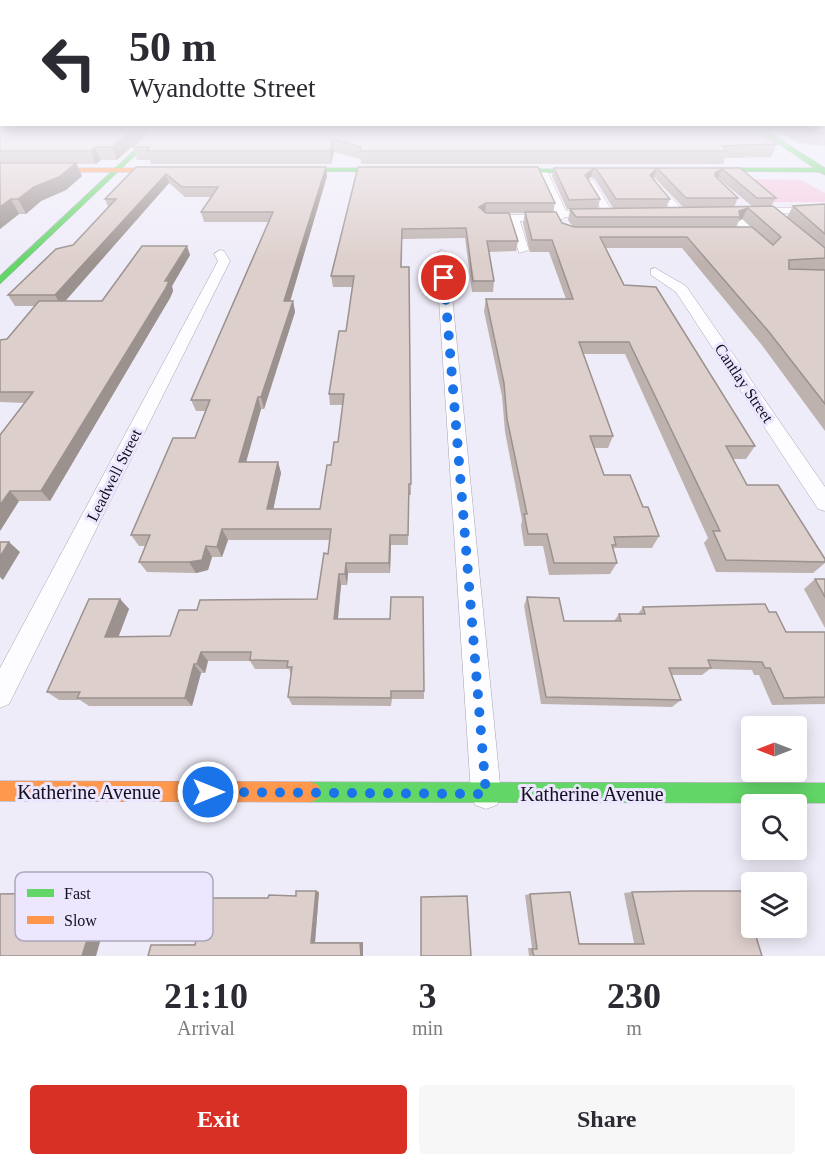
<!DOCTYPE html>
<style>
:root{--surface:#fff;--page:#f7f7f7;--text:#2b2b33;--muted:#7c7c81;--accent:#d93025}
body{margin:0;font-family:"Times New Roman",serif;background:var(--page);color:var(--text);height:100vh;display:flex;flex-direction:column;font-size:22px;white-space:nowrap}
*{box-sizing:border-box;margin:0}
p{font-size:20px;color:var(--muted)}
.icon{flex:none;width:33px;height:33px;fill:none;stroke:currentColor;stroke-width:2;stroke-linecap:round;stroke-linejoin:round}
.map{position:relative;height:956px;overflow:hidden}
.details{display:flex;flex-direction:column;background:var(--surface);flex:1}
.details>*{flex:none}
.guide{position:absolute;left:0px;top:0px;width:825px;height:126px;box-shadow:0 3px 15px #0003;background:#fff;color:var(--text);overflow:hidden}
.needle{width:39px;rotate:270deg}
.buttons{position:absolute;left:741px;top:716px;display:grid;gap:12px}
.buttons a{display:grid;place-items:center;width:66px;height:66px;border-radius:6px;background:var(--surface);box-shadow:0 3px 15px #0003;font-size:30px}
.pin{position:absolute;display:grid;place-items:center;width:51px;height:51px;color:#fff;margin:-26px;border:3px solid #fff;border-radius:50%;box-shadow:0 2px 6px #0007}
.me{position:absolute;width:66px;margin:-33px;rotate:90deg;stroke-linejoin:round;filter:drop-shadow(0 0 4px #0008)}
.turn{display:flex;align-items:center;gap:21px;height:126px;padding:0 30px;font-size:27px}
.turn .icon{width:78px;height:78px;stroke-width:2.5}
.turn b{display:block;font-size:42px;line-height:51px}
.eta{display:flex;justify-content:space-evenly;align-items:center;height:102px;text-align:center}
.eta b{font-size:36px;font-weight:600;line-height:42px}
.action{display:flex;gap:12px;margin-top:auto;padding:12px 30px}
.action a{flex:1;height:69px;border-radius:6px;background:var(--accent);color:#fff;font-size:24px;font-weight:600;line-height:69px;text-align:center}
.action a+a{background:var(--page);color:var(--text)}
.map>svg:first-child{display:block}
</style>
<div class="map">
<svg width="825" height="956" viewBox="0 0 825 956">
<rect width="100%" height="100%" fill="#efecf9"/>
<path fill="#f7c9de" d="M745 179 801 180 825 193V202H772Z"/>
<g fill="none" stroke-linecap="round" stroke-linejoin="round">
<defs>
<path id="street" d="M542 168 547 171 566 211H595L600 214 595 217H565L559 221H520L529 250 519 253 509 221H485L480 218 485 215H556L537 171Z
M587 180H593L614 214 613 216H605L585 182Z
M651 180H657L684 212V216H676L651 184Z
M753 208H825V214L749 213V209Z
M727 211H735L767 243V247H759L727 215Z
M220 250 224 251 230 261 9 704 0 708V668L218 261 214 254Z
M442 250 448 254 501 794 497 805 486 809 475 805 471 794 436 254Z
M655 268 686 286 825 487V511L818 509 676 292 651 275V269Z"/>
<path id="fast" d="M157 129H163L0 284V276Z
M757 129H764L825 168V175L819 172 704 171 706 168H814Z
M287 168H395L398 170 395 172 289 171Z
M505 169H590L593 171 590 173 503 172Z
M311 782 825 783V803L311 802 304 799 301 792 304 785Z"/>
<path id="slow" d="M0 168H170L173 170 170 172H0Z
M0 781 311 782 318 785 321 792 318 799 311 802 0 801Z"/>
</defs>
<use href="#street" stroke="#a8a4b1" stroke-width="1"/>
<use href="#fast" stroke="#a8a4b1" stroke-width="1"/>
<use href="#slow" stroke="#a8a4b1" stroke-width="1"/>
<use href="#street" fill="#fdfcfe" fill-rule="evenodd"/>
<use href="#fast" fill="#63d668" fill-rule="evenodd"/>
<use href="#slow" fill="#ff974d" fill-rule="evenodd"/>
</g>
<path fill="#beb2af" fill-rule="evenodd" d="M0 129 458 131H466V129H755L777 144 771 157 725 158 723 164H361V159L334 152 331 164H151L150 160H137L133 147 147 133 117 160H101L96 164H77L82 176 66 190 41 201 26 214H19L0 229Z
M774 129H825V146L799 143Z
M136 167 327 176 290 301H293L295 312 264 409H261L246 462H278L281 473 273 509H320L338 442 343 405H330L329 394 346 331 352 287H333L331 276 358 167 555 203 553 212 562 223 573 227 568 220 570 209 753 207 718 178H717L738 198 734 207H683L654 177 653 178 670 199 666 208H613L595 179 591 177 588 179 600 199 598 208 567 209 552 176 554 168H740L776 198 771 206 787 217 793 206 825 204V431L761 344 682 248H606L624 285 755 446 746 459H733L747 485 825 559V563L813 573 716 572 704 543 708 538 625 354H583L613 436 608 448H594L604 475 643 507 659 536 652 548H614L613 551 617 563 610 574 549 575 543 546H524L521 526 522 520 505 432 502 396 484 311 486 299H566L549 252H530L523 223 525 213H485L518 241 516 251 489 252 494 281 493 292H472L465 238 402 239 401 267H409L411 495H409L408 545H391L390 573H348L347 585H341L338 619 424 691V699H392L391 706 292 705 288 697 291 675 289 669H255L250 661H208L205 673H201L192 706H89L80 700H59L47 692 120 599 129 609 118 637 170 636 197 610 317 599 328 554 330 540H228L222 557H212L208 570 196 573 147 572 139 562 146 546H139L131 535 195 438 205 411H196L191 400 268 222H204L201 212 212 197H185L169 183 65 301H102L187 246 190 255 172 286 173 291 170 298 50 501H19L0 531V435L25 403 0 402V340L7 339 35 306H15L8 295 73 245 108 207 105 199ZM742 219 751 227H736L739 221Z
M815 579H825V628L804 589Z
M527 597 564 621H614L619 614H638L643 607 769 612 786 632 825 633V704L772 705 759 675H754L752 670 710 669 702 675H672L681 700 672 707 541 704 524 606Z
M316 891 319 892 315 942H363V956H148L151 945 195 944 268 898 296 896Z
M632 892 762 956H529L528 948H532L525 895 530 894 579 943H634L624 893Z"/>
<path fill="#9b918e" d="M133 129H151L117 160 112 147Z
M333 139 334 152 331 164 330 151Z
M95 147 101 160 96 164 91 151Z
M76 163 82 176 66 190 41 201 26 214 18 199 34 187Z
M326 167 327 176 287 312 284 301Z
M657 168 654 177 647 183 650 175Z
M593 169 591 177 583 183 585 175Z
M722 169 718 178 712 181 715 173Z
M166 174 169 183 61 306 55 295Z
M11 199 19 214 0 229V207Z
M486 203 485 213 479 207Z
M748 208 742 219 739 221 740 217 739 211Z
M187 246 190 255 172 286 173 291 170 298 50 501 41 491Z
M293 301 295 312 264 409 261 397Z
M258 397 261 409 243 473 239 462Z
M278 462 281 473 271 520 267 509Z
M10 491 19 501 0 531V505Z
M222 529 228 540 222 557 217 547Z
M390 535 391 545 390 573 389 563Z
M9 542 20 552 3 580 0 577V557Z
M206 546 212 557 208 570 196 573 189 562Z
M346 563 348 573 347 585 345 574Z
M339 574 341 585 337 628 334 619Z
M120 599 129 609 115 646 105 637Z
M201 652 208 661 205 673 197 664Z
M194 664 201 673 192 706 185 698Z
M316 891 319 892 315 942 311 943Z
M102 892 114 893 96 956H82Z
M363 942V956H361L360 943Z"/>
<path fill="#ddcfcb" stroke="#9b918e" stroke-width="1.5" d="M0 129H133L112 147H95L91 151H0Z
M151 129H458V131H468L467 129H755L777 144 722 146 728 151H360L361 147 333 139 330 151H147L150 147H133Z
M802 129H825V133L805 131Z
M0 163H76L59 177 34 187 18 199H11L0 207Z
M136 167H326L284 301H293L261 397H258L239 462H278L267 509H320L327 465H331L334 442H338L344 394H329L339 331H346L354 276H331L358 167H538L555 203H486L479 207 486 213H509L518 241H487L494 281H473L466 228 402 229 401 267H409L411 484H409L408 535H390L389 563H346L345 574H339L334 619H390L391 597H423L424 691H391V698L288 697 292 667H287L288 661 250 660 251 652H201L197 664H194L185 698H77L80 692H47L89 599H120L105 637 170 636 179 610H197L200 600 317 599 324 553 328 554 331 529H222L217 547 206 546 202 560 189 562H139L150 535H131L173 438H195L210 400H191L273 212H201L218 187H182L166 174 55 295H8L56 249 73 245 116 199H105Z
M554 168H740L776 198H757L722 169 715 173V176L738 198H686L657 168 650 175 670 199H616L597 170 593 169 585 175 600 199 569 200Z
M825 204V234L793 206Z
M773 206 825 248V258L789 260V269L825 270V404L769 332 687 237H600L624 285 656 287 755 446H726L747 485H778L825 559V562L726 560 713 531H720L629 342H579L613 436H590L604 475H630L643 507H648L659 536 614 537 616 545H612L617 563H554L547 534H528L524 514H527L507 419 504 383 486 299H573L552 240H532L525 212H556L562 223 574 227H752L773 245 781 237 748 208 739 211 740 217H576L570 209Z
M142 246H187L165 281H169L166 288 41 491H10L0 505V435L33 392H0V340L7 339 39 301H102Z
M0 542H9L0 557Z
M815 579H825V597Z
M527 597 559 598 564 621H621L619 614H645L643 607 765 604 769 612H776L786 632H825V697L784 698 770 668H765L762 662 708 660 711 668H669L681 700 546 697Z
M296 891H316L311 943H360L361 956H148L151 945H195L204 898H268L269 895 296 896Z
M692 891H741L752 923V927H753L762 956H534L532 949H537L530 894 570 892 579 944H644L632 892Z
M102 892 82 956H0V894Z
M467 896 471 956H421V897Z"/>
<linearGradient id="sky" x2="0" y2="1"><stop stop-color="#99c0b5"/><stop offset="0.49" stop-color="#f8f6fc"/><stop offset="1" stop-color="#f8f6fc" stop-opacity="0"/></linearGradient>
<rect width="825" height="263" fill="url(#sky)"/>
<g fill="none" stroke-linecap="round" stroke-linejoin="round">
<path stroke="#1a73e8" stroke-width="10" stroke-dasharray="0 18" d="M208 792 486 794 444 278"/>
</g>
<g text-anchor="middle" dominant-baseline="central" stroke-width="6" stroke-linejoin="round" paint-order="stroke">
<g font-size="16" fill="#130f1d" stroke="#ece6ff">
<text transform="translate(744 383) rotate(56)">Cantlay Street</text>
<text transform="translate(114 475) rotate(-63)">Leadwell Street</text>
</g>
<g font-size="20" fill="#130f1d" stroke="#ece6ff">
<text x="89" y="792">Katherine Avenue</text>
<text x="592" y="794">Katherine Avenue</text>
</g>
</g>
<rect x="15" y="872" width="198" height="69" rx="9" fill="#ece6ff" stroke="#aba6bb" stroke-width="1.5"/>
<rect x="27" y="889" width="27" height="8" fill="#63d668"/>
<rect x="27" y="916" width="27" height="8" fill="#ff974d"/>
<g font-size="16" fill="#130f1d">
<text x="64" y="899">Fast</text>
<text x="64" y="926">Slow</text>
</g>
</svg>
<div class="buttons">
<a><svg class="needle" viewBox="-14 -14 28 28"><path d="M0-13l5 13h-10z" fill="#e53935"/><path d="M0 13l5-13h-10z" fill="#7c7c81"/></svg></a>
<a><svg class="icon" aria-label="search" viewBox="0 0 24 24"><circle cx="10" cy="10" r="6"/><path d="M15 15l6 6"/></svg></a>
<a><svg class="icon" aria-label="layers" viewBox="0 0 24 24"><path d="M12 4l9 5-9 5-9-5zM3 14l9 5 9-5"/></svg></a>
</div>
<div class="pin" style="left:444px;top:278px;background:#d93025"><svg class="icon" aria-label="arrive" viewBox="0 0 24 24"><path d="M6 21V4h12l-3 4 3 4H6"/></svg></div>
<svg class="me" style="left:208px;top:792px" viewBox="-20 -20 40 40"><circle r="17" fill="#1a73e8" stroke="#fff" stroke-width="3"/><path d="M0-11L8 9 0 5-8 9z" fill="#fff"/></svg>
<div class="guide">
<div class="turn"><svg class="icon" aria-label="left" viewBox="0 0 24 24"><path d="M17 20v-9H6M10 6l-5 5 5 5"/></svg><div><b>50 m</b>Wyandotte Street</div></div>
</div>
</div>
<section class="details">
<div class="eta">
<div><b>21:10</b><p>Arrival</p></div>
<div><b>3</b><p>min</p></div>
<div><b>230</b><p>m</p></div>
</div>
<div class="action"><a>Exit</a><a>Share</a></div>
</section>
